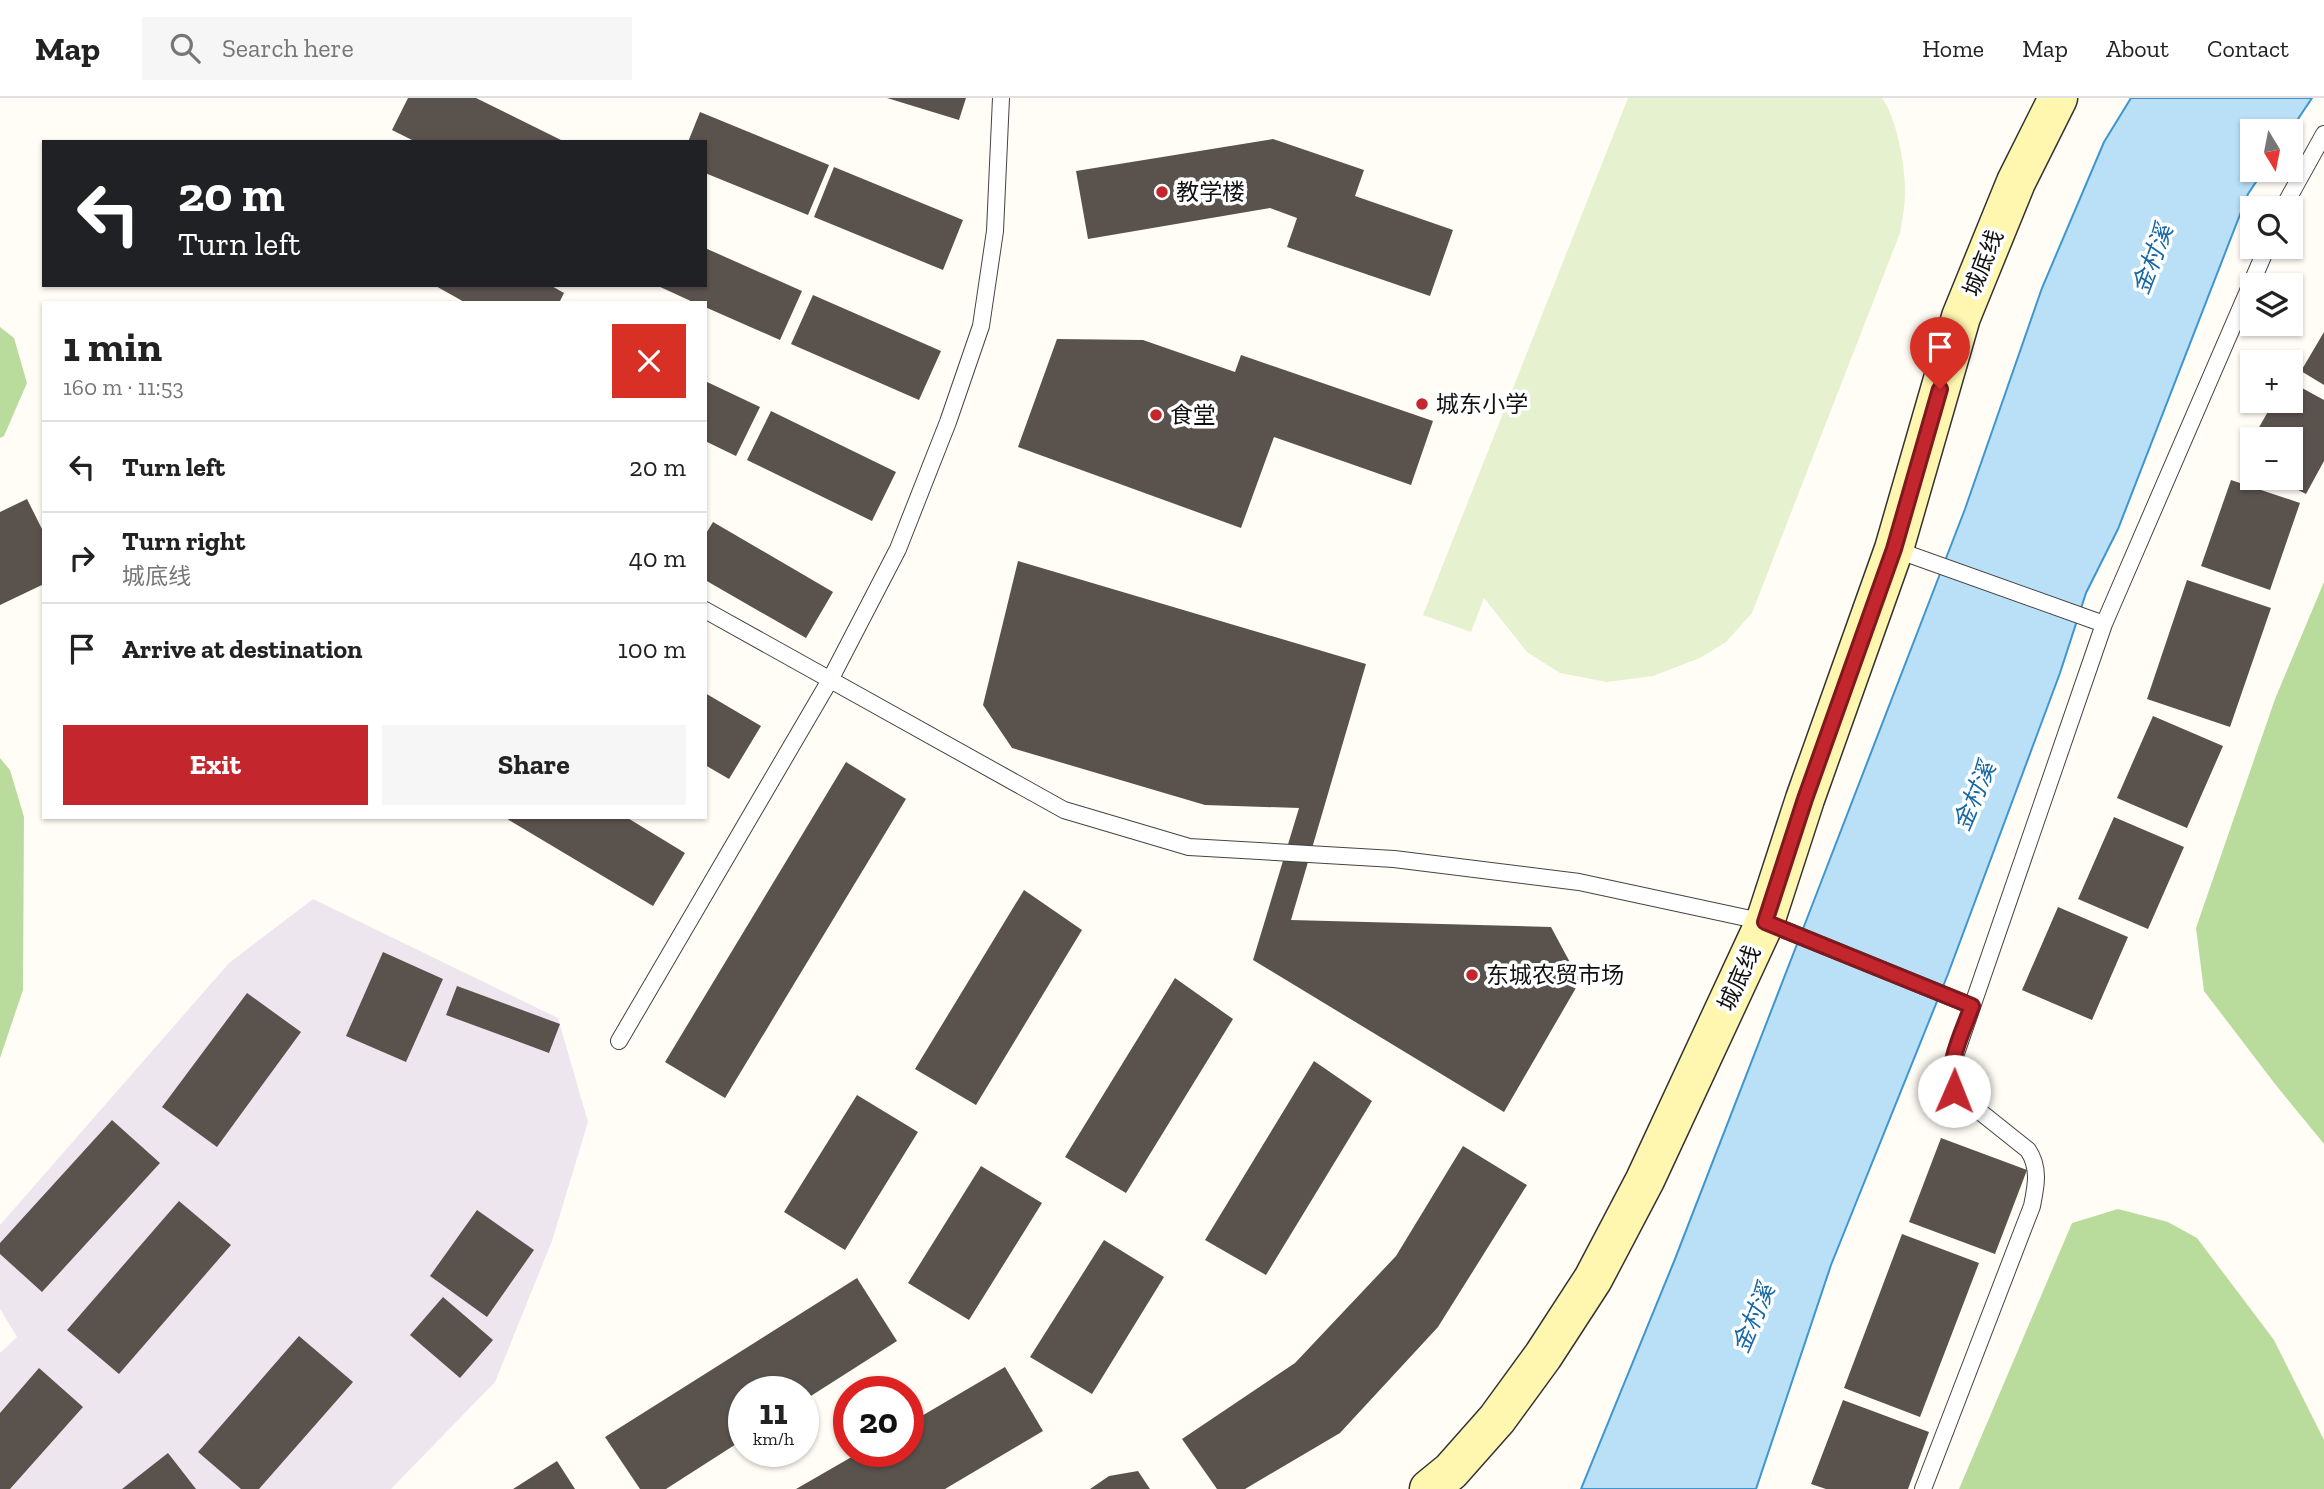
<!DOCTYPE html>
<meta charset="utf-8">
<style>
:root{--surface:#fff;--page:#f6f6f6;--text:#222;--muted:#767676;--line:#e0e0e0;--accent:#c4262e}
body{margin:0;font-family:"Zilla Slab","Noto Sans SC",serif;background:var(--page);color:var(--text);height:100vh;display:flex;flex-direction:column;font-size:26px;white-space:nowrap}
*{box-sizing:border-box;margin:0}
p{font-size:23px;color:var(--muted)}
.icon{flex:none;width:38px;height:38px;fill:none;stroke:currentColor;stroke-width:2;stroke-linecap:round;stroke-linejoin:round}
.map{position:relative;flex:1;overflow:hidden}
.sheet{position:absolute;left:42px;top:203px;width:665px;height:518px;display:flex;flex-direction:column;background:var(--surface);border-radius:0px;box-shadow:0 2px 5px #0004}
.sheet>*{flex:none}
.guide{position:absolute;left:42px;top:42px;width:665px;height:147px;border-radius:0px;box-shadow:0 2px 5px #0004;background:#202124;color:#fff;overflow:hidden}
.needle{width:46px;rotate:170deg}
.tools{position:absolute;left:2240px;top:21px;display:grid;gap:14px}
.tools a{display:grid;place-items:center;width:63px;height:63px;border-radius:0px;background:var(--surface);box-shadow:0 2px 5px #0004;font-size:35px}
.speed{position:absolute;left:728px;top:1278px;display:flex;gap:14px;font-size:35px;font-weight:700;text-align:center}
.speed>*{display:grid;place-content:center;width:91px;height:91px;border-radius:50%;background:var(--surface);box-shadow:0 2px 5px #0004;line-height:1}
.speed small{font-size:18px;font-weight:400}
.speed .limit{border:10px solid #d22;background:#fff;color:#111}
.pin{position:absolute;display:grid;place-items:center;width:60px;height:60px;color:#fff;margin:-72px -30px;border-radius:50% 50% 50% 0;rotate:-45deg;box-shadow:0 0 7px #0007}
.pin .icon{rotate:45deg}
.me{position:absolute;width:77px;margin:-38px;rotate:1deg;stroke-linejoin:round;filter:drop-shadow(0 0 5px #0008)}
.turn{display:flex;align-items:center;gap:24px;height:147px;padding:0 21px;font-size:32px}
.turn .icon{width:91px;height:91px;stroke-width:2.5}
.turn b{display:block;font-size:49px;line-height:60px}
.round{display:grid;place-items:center;flex:none;width:74px;height:74px;border-radius:0px;background:var(--page)}
.overview{display:flex;align-items:center;justify-content:space-between;height:119px;padding:0 21px}
h1{font-size:42px;font-weight:700;line-height:52px}
.action{display:flex;gap:14px;margin-top:auto;padding:14px 21px}
.action a{flex:1;height:80px;border-radius:0px;background:var(--accent);color:#fff;font-size:28px;font-weight:700;line-height:80px;text-align:center}
.action a+a{background:var(--page);color:var(--text)}
ul{padding:0;list-style:none}
li{display:flex;align-items:center;gap:21px;height:91px;padding:0 21px;border-top:2px solid var(--line)}
li div{flex:1}
li b{display:block;font-size:26px}
li em{font-style:normal}
header{display:flex;align-items:center;gap:42px;box-sizing:border-box;height:98px;padding:0 35px;background:var(--surface);border-bottom:2px solid var(--line)}
header strong{font-size:33px}
nav{display:flex;gap:38px;margin-inline-start:auto;font-size:24px}
.search{width:490px;height:63px;background:var(--page);display:flex;align-items:center;gap:18px;box-sizing:border-box;padding:0 24px;border-radius:0px;color:var(--muted);font-size:26px}
.map>svg:first-child{display:block}
</style>
<header>
<strong>Map</strong>
<div class="search"><svg class="icon" aria-label="search" viewBox="0 0 24 24"><circle cx="10" cy="10" r="6"/><path d="M15 15l6 6"/></svg>Search here</div>
<nav><a>Home</a><a>Map</a><a>About</a><a>Contact</a></nav>
</header>
<div class="map">
<svg width="2324" height="1391" viewBox="0 0 2324 1391">
<rect width="100%" height="100%" fill="#fffdf5"/>
<path fill="#eee6ef" d="M313 801 558 920 588 1024 552 1143 495 1284 391 1391H0V1255L17 1239 0 1211V1127L229 865Z"/>
<path fill="#b9dc9c" d="M0 229 14 240 27 285 4 338 0 340Z
M2324 484V1046L2275 986 2204 893 2196 830 2275 601Z
M0 660 10 672 24 719 23 892 0 960Z
M2118 1111 2168 1124 2197 1140 2274 1242 2324 1342V1391H1959L2072 1125Z"/>
<path fill="#e6f2cf" d="M1628 0H1882C1897 20 1906 71 1905 96 1905 109 1902 122 1900 135L1752 515 1726 544 1700 560 1653 578 1607 584 1560 575 1527 554 1484 500 1471 534 1423 517Z"/>
<path fill="#b9e0f7" stroke="#3f96cf" stroke-width="2" d="M2131 0H2312L2290 33H2252V72H2264L2248 96 2118 431 2086 495 2060 575 1948 876 1831 1167 1756 1391H1581L1675 1161 1813 805 1965 411 2042 190 2104 44Z"/>
<path fill="#5a524d" d="M408 0H476L565 44H416L392 32Z
M887 0H966L959 22Z
M700 14 829 67 808 117 705 75V44H688Z
M1273 41 1364 72 1355 98 1453 132 1430 198 1287 149 1297 120 1270 110 1088 141 1076 73Z
M834 69 963 122 943 172 814 119Z
M705 150 802 193 780 242 705 209V205H695L656 187H705Z
M434 187H550L564 195 559 205H466Z
M813 197 941 253 919 302 791 246Z
M2324 234V287L2301 273Z
M1057 241 1143 242 1235 274 1241 257 1433 323 1411 387 1274 339 1241 430 1018 349Z
M705 283 760 309 736 358 705 343Z
M2291 284 2324 302V363L2306 396 2275 380H2291V341H2252V367L2241 361 2274 303H2291Z
M771 313 896 374 872 423 747 362Z
M2231 382 2300 405 2270 492 2201 468Z
M27 401 44 435V486L0 507V414Z
M713 424 833 494 806 540 705 482V437Z
M1018 463 1366 566 1291 822 1551 829 1580 883 1504 1014 1253 862 1299 710 1205 707 1012 650 983 607Z
M2187 482 2271 510 2230 629 2147 601Z
M705 595 761 628 729 681 705 667Z
M2153 618 2223 648 2187 730 2117 700Z
M846 664 906 701 725 1000 665 964Z
M504 719H626L685 755 653 808Z
M2114 719 2184 749 2148 831 2078 801Z
M1024 792 1082 832 976 1007 915 971Z
M2058 809 2128 839 2092 922 2022 892Z
M383 854 443 881 406 964 346 938Z
M1175 880 1233 921 1126 1095 1065 1059Z
M457 888 560 926 549 955 446 917Z
M247 895 301 934 217 1049 162 1009Z
M1314 963 1372 1003 1266 1177 1205 1142Z
M857 997 918 1034 845 1152 784 1114Z
M112 1022 160 1065 42 1194 0 1156V1145Z
M1941 1040 2027 1072 1995 1156 1909 1124Z
M1463 1048 1527 1087 1438 1229 1340 1335 1245 1391H1217L1182 1341 1295 1265 1396 1158Z
M981 1068 1042 1105 969 1222 908 1185Z
M179 1103 231 1147 119 1276 67 1232Z
M477 1112 534 1152 487 1219 430 1178Z
M1902 1136 1979 1165 1920 1319 1844 1290Z
M1104 1142 1164 1179 1092 1296 1030 1259Z
M857 1180 897 1243 803 1303V1293H744V1341L666 1391H640L605 1339Z
M443 1199 493 1242 460 1280 410 1237Z
M299 1238 353 1284 259 1391H241L198 1354Z
M1005 1269 1043 1333 945 1391H796L862 1353H908V1326Z
M39 1270 83 1309 10 1391H0V1315Z
M1843 1302 1929 1334 1908 1391H1826L1811 1386Z
M168 1355 196 1391H122Z
M557 1363 575 1391H513Z
M1138 1373 1150 1391H1090L1109 1378Z"/>
<g fill="none" stroke-linecap="round" stroke-linejoin="round">
<defs>
<path id="service" d="M2283 110 2324 36
M1894 451 2104 526
M705 512 1064 712 1189 749 1394 761 1579 784 1765 824 1972 908
M619 943 830 582 898 451 948 324 981 228 995 133 1001 0
M1923 1391 2032 1108C2036 1088 2040 1070 2028 1052L1954 993 1950 981 1953 964 2104 526 2267 149"/>
<path id="secondary" d="M1429 1391 1451 1373 1497 1321 1543 1258 1593 1181 1645 1082 1765 824 1805 701 1894 451 1961 219 2016 84 2058 0"/>
</defs>
<use href="#service" stroke="#444" stroke-width="18"/>
<use href="#secondary" stroke="#333" stroke-width="41"/>
<use href="#service" stroke="#fff" stroke-width="16"/>
<use href="#secondary" stroke="#fff6b0" stroke-width="38"/>
</g>
<g fill="none" stroke-linecap="round" stroke-linejoin="round">
<defs>
<path id="route" d="M1940 291 1894 451 1805 701 1765 824 1972 908C1963 934 1945 966 1954 993"/>
</defs>
<use href="#route" stroke="#7f191e" stroke-width="18"/>
<use href="#route" stroke="#c4262e" stroke-width="12"/>
</g>
<g fill="#c4262e" stroke="#fff" stroke-width="2.5">
<circle cx="1162" cy="94" r="7"/>
<circle cx="1422" cy="306" r="7"/>
<circle cx="1156" cy="317" r="7"/>
<circle cx="1472" cy="877" r="7"/>
</g>
<g text-anchor="middle" dominant-baseline="central" stroke-width="7" stroke-linejoin="round" paint-order="stroke">
<g font-size="23" fill="#111" stroke="#fff" text-anchor="start">
<text x="1176" y="94">教学楼</text>
<text x="1436" y="306">城东小学</text>
<text x="1170" y="317">食堂</text>
<text x="1486" y="877">东城农贸市场</text>
</g>
<g font-size="23" fill="#111" stroke="#fff">
<text transform="translate(1983 165) rotate(-68)">城底线</text>
<text transform="translate(1739 880) rotate(-65)">城底线</text>
</g>
<g font-size="24" font-style="italic" fill="#1768a6" stroke="#fff">
<text transform="translate(2152 161) rotate(-69)">金村溪</text>
<text transform="translate(1974 698) rotate(-67)">金村溪</text>
<text transform="translate(1753 1220) rotate(-67)">金村溪</text>
</g>
</g>
</svg>
<div class="tools">
<a><svg class="needle" viewBox="-14 -14 28 28"><path d="M0-13l5 13h-10z" fill="#e53935"/><path d="M0 13l5-13h-10z" fill="#767676"/></svg></a>
<a><svg class="icon" aria-label="search" viewBox="0 0 24 24"><circle cx="10" cy="10" r="6"/><path d="M15 15l6 6"/></svg></a>
<a><svg class="icon" aria-label="layers" viewBox="0 0 24 24"><path d="M12 4l9 5-9 5-9-5zM3 14l9 5 9-5"/></svg></a>
<a>+</a>
<a>−</a>
</div>
<div class="speed"><div>11<small>km/h</small></div><div class="limit">20</div></div>
<div class="pin" style="left:1940px;top:291px;background:#d93025"><svg class="icon" aria-label="arrive" viewBox="0 0 24 24"><path d="M6 21V4h12l-3 4 3 4H6"/></svg></div>
<svg class="me" style="left:1954px;top:993px" viewBox="-20 -20 40 40"><circle r="19" fill="#fff"/><path d="M0-13L10 11 0 6-10 11z" fill="#c4262e"/></svg>
<div class="guide">
<div class="turn"><svg class="icon" aria-label="left" viewBox="0 0 24 24"><path d="M17 20v-9H6M10 6l-5 5 5 5"/></svg><div><b>20 m</b>Turn left</div></div>
</div>
<section class="sheet">
<div class="overview"><div><h1>1 min</h1><p>160 m · 11:53</p></div><a class="round" style="background:#d93025;color:#fff"><svg class="icon" aria-label="close" viewBox="0 0 24 24"><path d="M6 6l12 12M18 6L6 18"/></svg></a></div>
<ul>
<li><svg class="icon" aria-label="left" viewBox="0 0 24 24"><path d="M17 20v-9H6M10 6l-5 5 5 5"/></svg><div><b>Turn left</b></div><em>20 m</em></li>
<li><svg class="icon" aria-label="right" viewBox="0 0 24 24"><path d="M7 20v-9h11M14 6l5 5-5 5"/></svg><div><b>Turn right</b><p>城底线</p></div><em>40 m</em></li>
<li><svg class="icon" aria-label="arrive" viewBox="0 0 24 24"><path d="M6 21V4h12l-3 4 3 4H6"/></svg><div><b>Arrive at destination</b></div><em>100 m</em></li>
</ul>
<div class="action"><a>Exit</a><a>Share</a></div>
</section>
</div>
